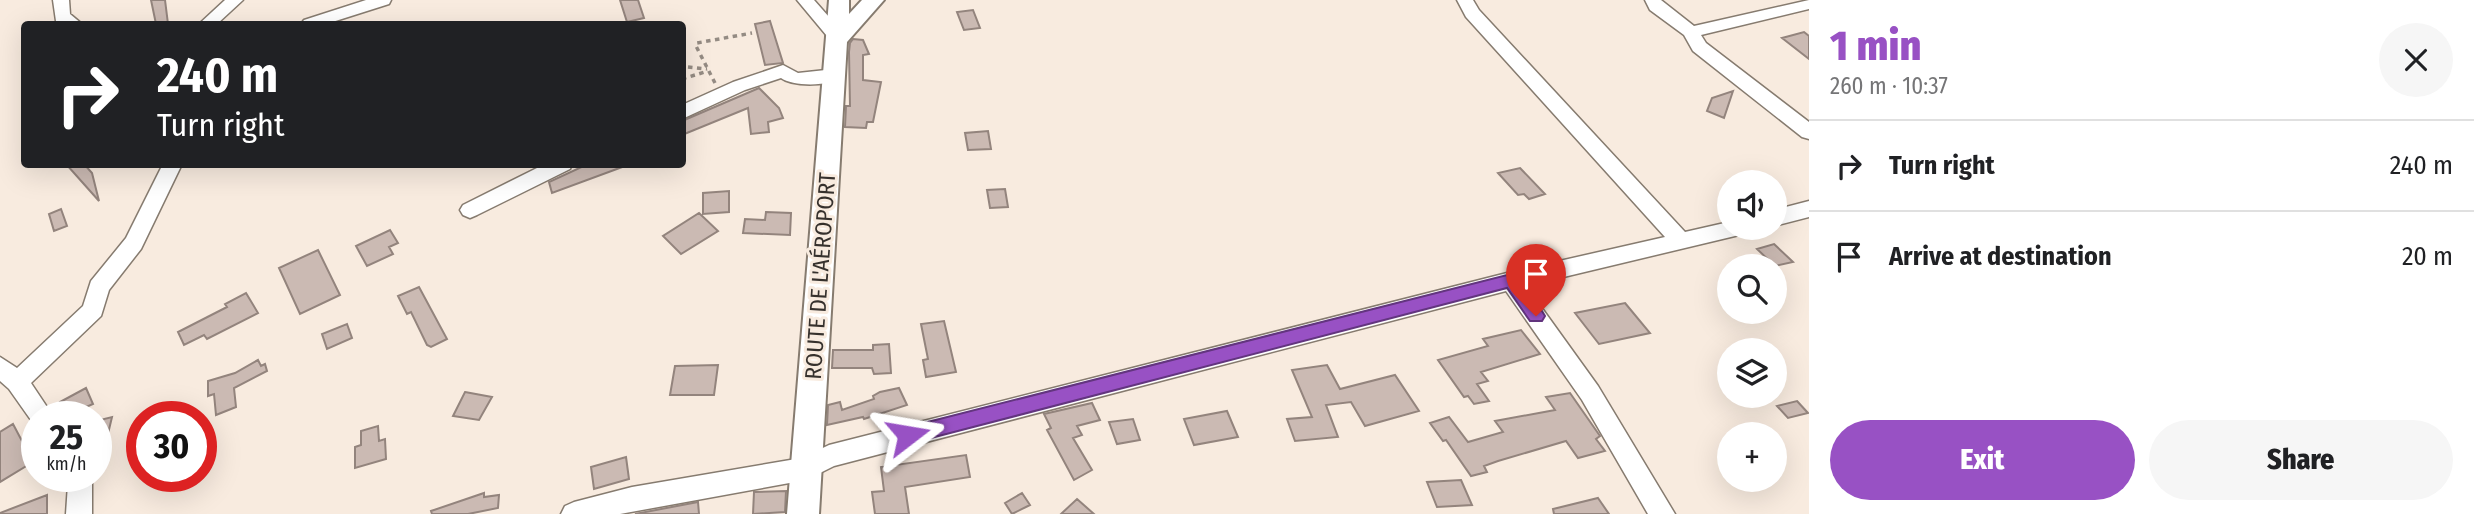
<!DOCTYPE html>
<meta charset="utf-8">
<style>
:root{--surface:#fff;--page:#f6f6f6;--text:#202124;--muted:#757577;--line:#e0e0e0;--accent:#9851c4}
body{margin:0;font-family:"Fira Sans Condensed",sans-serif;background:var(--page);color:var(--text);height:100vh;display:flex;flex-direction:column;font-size:26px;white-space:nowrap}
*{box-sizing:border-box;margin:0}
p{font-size:23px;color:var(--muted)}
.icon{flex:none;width:38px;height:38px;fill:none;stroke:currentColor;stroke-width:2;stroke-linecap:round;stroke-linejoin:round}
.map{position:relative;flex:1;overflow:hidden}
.sheet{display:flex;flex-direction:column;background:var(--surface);width:665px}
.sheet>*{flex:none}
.guide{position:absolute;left:21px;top:21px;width:665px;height:147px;border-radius:7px;box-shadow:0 7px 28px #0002;background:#202124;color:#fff;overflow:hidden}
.fabs{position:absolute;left:1717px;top:170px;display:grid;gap:14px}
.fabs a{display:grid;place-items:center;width:70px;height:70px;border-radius:50%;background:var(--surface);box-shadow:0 7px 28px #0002;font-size:35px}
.speed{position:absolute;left:21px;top:401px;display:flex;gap:14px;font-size:35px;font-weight:700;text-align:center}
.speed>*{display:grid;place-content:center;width:91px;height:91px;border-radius:50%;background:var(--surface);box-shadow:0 7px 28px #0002;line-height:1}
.speed small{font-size:18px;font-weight:400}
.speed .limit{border:10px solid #d22;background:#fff;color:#111}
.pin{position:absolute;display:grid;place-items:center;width:60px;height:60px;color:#fff;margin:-72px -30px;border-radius:50% 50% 50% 0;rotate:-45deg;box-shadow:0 0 7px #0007}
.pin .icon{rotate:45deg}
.me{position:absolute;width:77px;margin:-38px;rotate:76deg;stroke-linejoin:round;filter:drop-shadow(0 0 5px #0008)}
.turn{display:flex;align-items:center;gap:24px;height:147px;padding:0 21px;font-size:32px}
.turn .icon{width:91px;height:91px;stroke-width:2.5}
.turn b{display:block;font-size:49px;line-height:60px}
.round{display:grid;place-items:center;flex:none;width:74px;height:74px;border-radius:37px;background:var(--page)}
.overview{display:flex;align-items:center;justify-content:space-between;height:119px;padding:0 21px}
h1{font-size:42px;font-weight:800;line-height:52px;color:var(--accent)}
.primary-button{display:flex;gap:14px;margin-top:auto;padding:14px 21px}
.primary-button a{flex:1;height:80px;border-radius:42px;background:var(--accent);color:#fff;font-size:28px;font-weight:800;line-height:80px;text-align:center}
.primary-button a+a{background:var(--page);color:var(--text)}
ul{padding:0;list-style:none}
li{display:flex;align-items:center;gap:21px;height:91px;padding:0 21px;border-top:2px solid var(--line)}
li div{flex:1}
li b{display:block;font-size:26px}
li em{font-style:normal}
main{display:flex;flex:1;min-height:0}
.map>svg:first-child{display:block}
</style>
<main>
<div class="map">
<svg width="1809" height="514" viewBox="0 0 1809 514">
<rect width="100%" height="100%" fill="#f8ebdf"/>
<path fill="#cbbab3" stroke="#93847d" stroke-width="2" d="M151 0H165L168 24H156Z
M620 0H638L644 18 627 22Z
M973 10 980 28 964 30 957 12Z
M770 21 783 63 765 65 755 24Z
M1804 32 1809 36V59L1782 38Z
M853 39 863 40 869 54 863 55V80L881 82 873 122H867L866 128 845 127 846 106H850L849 52 850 43Z
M759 88 779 108 783 118 768 122 769 132 751 134 748 108 682 135V121Z
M1733 91 1724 118 1707 111 1712 98Z
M988 131 991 149 968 150 965 133Z
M66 164H84L92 173 99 201Z
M588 164 625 166 552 193 549 182Z
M1520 168 1545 194 1529 199 1524 194 1518 195 1498 173Z
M1005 189 1008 207 990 208 987 190Z
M729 191V212L703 214V193Z
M61 209 67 226 54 231 49 214Z
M766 212 791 213 790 235 743 233 745 219 765 220Z
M699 213 718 231 681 254 663 236Z
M390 230 398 243 389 247 393 254 367 266 356 246Z
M1774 244 1793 262 1775 266 1757 249Z
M318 250 340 295 300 314 279 268Z
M419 287 447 339 431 347 427 345 411 312 407 314 398 296Z
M246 293 258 313 207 339 204 335 184 345 178 332 227 307 225 304Z
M1625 303 1650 333 1599 344 1575 313Z
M944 321 956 372 926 377 923 360 928 359 921 324Z
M347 324 352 338 327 349 322 334Z
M1521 330 1540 354 1481 372 1488 381 1477 384 1489 401 1474 404 1468 396 1464 397 1438 360 1488 346 1483 339Z
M889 344 891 373 874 374 872 368H832L833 350H873V345Z
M258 360 261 366 265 364 267 371 234 388 236 407 216 415 214 394 208 396V381L235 373Z
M718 365 714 395H670L675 366Z
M1327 365 1340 389 1395 375 1419 411 1365 426 1351 402 1326 405 1338 437 1295 441 1287 419 1312 417 1292 370Z
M86 388 93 404 66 416 60 402Z
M899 388 907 405 864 419 863 417 827 425 828 405 840 402 842 410 874 399 873 396 880 392Z
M465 392 492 397 479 420 453 416Z
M1570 393 1600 436 1596 439 1605 451 1578 458 1566 441 1498 461 1484 466 1487 472 1471 476 1446 440 1443 441 1430 423 1449 417 1468 442 1503 432 1495 421 1555 410 1546 397Z
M1797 401 1808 413 1788 418 1777 406Z
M1092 403 1100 420 1077 426 1082 435 1073 438 1092 470 1074 480 1047 430 1051 428 1044 414Z
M1227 411 1238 437 1194 445 1184 419Z
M112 417 102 459H96V421Z
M1133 419 1140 440 1117 444 1109 422Z
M13 424 33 462 0 482V432Z
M378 426 379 441 385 439 386 459 355 468V447L361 445V431Z
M966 455 970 477 905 487 909 514H875L872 492 884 491 881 467Z
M626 457 629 479 594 489 591 467Z
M1461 480 1472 505 1437 507 1427 482Z
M786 491 785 512 753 514 754 492Z
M484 493V497L499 495 498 508 468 514H432L431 511Z
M1022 493 1030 505 1012 514 1005 503Z
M47 495V514H0V513Z
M1598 498 1609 514H1554L1553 509Z
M1077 499 1094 514H1061Z
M698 502 699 514H635Z"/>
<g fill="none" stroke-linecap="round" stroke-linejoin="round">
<defs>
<path id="minor" d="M53 0H69L70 14 82 24H62L56 21Z
M225 0H243L217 24H199Z
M366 0H391L389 4 326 24H301L304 20Z
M797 0H814L844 34 847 38 844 42H832Z
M1457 0H1473L1479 10 1685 232 1729 222V228H1745L1742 234 1735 236 1526 286 1598 386 1675 514H1648L1582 400 1506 291 834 466 806 480 620 514H561L565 506 574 502 632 487 802 458 829 445 1511 272 1665 237 1466 17Z
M1645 0H1661L1694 26 1809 0V9L1701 35 1706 43 1809 122V139L1802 137 1693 51 1684 35 1650 10Z
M783 65 798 73 835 69 844 75C834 87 793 87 781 78L745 90 682 119V105L733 82Z
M163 164H182L141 249 109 290 101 316 31 383 53 416H37V425L33 423 9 389 0 381V357L17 368 83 306 91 281 126 238Z
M545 164H572L570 169 477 215 470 218 463 215 460 210 463 205Z
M1809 201V217L1774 226V210Z
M64 476H90L92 482V514H66L68 484Z"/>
<path id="major" d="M829 0H849V14L862 0H884L847 42 819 514H787Z"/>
</defs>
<use href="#minor" stroke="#867b6f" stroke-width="3"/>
<use href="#major" stroke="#867b6f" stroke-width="4"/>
<path stroke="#948b83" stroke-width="3.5" stroke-dasharray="4.5 4.5" stroke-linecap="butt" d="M688 67 707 69
M682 79 708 71
M715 83 696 46 697 43 752 33"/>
<use href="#minor" fill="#fff" fill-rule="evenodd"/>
<use href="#major" fill="#fff" fill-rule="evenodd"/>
</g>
<path fill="#9851c4" stroke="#63357f" stroke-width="2" d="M1511 274 1517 276 1542 311 1545 316 1542 321H1530L1507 288 908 444 901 441 899 435 901 430 908 427Z"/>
<g text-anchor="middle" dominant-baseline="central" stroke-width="6" stroke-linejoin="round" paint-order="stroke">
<g font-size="23" fill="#36312d" stroke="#f8ebdf">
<text transform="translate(820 276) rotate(-86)">ROUTE DE L'AÉROPORT</text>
</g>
</g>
</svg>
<div class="fabs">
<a><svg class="icon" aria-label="sound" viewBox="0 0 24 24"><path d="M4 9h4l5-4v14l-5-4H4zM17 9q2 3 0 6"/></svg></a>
<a><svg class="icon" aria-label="search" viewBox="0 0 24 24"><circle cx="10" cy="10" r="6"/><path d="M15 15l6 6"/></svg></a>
<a><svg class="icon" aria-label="layers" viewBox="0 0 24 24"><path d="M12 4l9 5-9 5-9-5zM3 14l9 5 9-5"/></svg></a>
<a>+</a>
</div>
<div class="speed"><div>25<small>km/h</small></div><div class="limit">30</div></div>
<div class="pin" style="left:1536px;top:316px;background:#d93025"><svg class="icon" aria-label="arrive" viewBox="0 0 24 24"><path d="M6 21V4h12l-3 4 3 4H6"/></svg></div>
<svg class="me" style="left:908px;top:435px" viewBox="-20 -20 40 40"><path d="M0-17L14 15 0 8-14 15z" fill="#9851c4" stroke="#fff" stroke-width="4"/></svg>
<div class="guide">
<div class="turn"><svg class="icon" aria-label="right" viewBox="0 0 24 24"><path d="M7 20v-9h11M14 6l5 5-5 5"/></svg><div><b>240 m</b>Turn right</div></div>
</div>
</div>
<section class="sheet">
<div class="overview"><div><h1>1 min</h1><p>260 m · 10:37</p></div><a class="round"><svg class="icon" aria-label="close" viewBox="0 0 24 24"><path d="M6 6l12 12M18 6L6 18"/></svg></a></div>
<ul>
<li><svg class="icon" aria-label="right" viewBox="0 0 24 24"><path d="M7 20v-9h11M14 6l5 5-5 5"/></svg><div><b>Turn right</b></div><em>240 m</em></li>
<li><svg class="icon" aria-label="arrive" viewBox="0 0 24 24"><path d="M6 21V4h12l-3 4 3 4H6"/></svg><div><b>Arrive at destination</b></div><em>20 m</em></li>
</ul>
<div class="primary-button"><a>Exit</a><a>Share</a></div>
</section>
</main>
